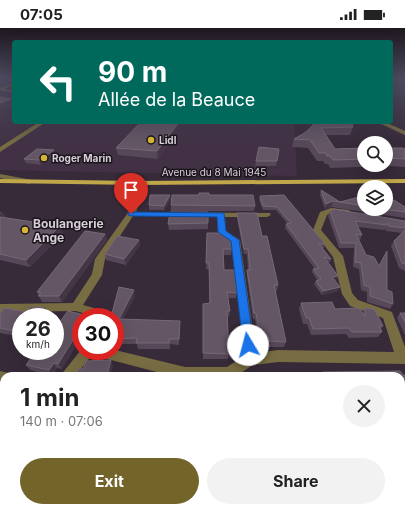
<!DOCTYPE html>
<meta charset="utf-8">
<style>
:root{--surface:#fff;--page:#f2f2f2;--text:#222;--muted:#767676;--accent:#73642a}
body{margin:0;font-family:Inter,sans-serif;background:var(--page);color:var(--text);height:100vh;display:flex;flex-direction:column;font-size:15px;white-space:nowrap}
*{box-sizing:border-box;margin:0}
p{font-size:13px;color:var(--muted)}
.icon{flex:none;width:22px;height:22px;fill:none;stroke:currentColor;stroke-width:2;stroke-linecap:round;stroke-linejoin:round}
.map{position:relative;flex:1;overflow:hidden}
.drawer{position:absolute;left:0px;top:344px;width:405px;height:140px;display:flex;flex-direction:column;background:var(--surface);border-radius:12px 12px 0 0;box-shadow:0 4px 16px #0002}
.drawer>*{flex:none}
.top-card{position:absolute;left:12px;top:12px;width:381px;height:84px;border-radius:4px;box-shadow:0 4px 16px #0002;background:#00695c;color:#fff;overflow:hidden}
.fabs{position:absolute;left:357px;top:108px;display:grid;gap:8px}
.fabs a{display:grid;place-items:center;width:36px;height:36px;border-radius:50%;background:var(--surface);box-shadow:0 4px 16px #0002;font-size:20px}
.speed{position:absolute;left:12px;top:280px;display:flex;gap:8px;font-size:20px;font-weight:700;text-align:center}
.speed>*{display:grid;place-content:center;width:52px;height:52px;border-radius:50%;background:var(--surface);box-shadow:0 4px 16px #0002;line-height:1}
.speed small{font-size:10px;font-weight:400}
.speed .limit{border:6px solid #d22;background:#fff;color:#111}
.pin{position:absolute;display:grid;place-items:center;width:34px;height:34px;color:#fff;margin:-41px -17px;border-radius:50% 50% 50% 0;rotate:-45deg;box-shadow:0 0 4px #0007}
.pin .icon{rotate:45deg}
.me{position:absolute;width:44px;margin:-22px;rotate:352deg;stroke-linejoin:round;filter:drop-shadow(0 0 3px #0008)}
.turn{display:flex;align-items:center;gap:14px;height:84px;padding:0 20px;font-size:18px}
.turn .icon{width:52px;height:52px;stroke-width:2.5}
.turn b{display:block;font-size:28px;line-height:34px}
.round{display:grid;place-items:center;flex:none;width:42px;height:42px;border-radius:21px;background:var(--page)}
.head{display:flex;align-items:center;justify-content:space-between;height:68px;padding:0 20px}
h1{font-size:24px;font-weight:700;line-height:30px}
.action{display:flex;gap:8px;margin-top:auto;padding:8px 20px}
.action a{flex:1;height:46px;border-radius:24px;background:var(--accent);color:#fff;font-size:16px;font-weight:700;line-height:46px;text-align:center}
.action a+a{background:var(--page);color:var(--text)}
.status{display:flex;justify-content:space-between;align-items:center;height:28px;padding:0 20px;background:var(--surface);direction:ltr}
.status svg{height:11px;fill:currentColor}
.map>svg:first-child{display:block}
</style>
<div class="status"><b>07:05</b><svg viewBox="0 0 49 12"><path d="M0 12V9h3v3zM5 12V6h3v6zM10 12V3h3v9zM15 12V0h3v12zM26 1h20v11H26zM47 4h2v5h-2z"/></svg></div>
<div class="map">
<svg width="405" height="484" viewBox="0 0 405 484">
<rect width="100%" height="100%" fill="#372a39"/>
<path fill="#423145" d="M391 50H405V69L391 65Z
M0 66H14V94H266L294 96 297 148 0 142Z"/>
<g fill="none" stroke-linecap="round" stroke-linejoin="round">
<path fill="#786c42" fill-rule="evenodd" d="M14 55V57L4 61 14 63V65L0 62V60Z
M39 94H46L0 124V119Z
M377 94H385L405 103V107Z
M0 146 32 152 33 154 29 156 0 150Z
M132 174H138L139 176 136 184 270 185 271 187 267 189H225L226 203 240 212 256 325 278 322 394 324 383 290 350 278 342 266 333 229 313 202 320 184 331 180 349 182 350 184C344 189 334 183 327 187L321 202 343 228 352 265 358 272 392 284 405 319V336L278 334 253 337 236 348H172L92 327 75 348H60L81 322H115L185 339H227L244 328 231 213 218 204 217 188H133L105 231 102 247 83 277 94 280 101 289H88L86 286 76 283 0 284V276L73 275 92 246 95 231 127 186Z
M0 343 9 345 10 348H4V355H0Z
M0 428H4V444H0Z
M401 429H405V445H401Z
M53 480H71L72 484H54Z
M104 480H124L122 484H102Z"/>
<path fill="#c0a74a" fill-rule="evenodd" d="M0 151 139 153 405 151V155L139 157 0 155Z"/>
</g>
<path fill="#564858" d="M316 94 353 99 350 107H326L335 121 364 120V137H386V120L405 121V139L389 138 330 140 328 136H325L323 133H317L308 120 292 119 294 111 306 104Z
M180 99 158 131 118 127 116 120Z
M279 121 276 138H255L256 133Z
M56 127 41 137 26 135 24 131Z
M321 162 340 174 364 169V181H386L405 179V190L331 179 325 181 320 167Z
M209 167 255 178 254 183H171V177Z
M284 167 325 216 324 220H322L331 231 330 234H327L338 248 336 251 335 252 340 259 338 263 322 267 314 256 316 253 317 252 312 244 313 241H315L285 200 286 196H288L276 182H263L259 172 260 168Z
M171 171 164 182H149V177Z
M0 183 6 190 60 198 63 206 30 239 0 232Z
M330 183 405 193V243L399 240 391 218 394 213 402 205 386 203 385 201 384 202 358 199 362 207 360 212H358L366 227 387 262 393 276 390 281 367 274V264L361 262 359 241 353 239 354 220H339L328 188Z
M208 184V201L169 202 168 196Z
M237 185 262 208 278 257 277 263H275L286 314 284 319H268L267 314 259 313 255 291H253L247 248V242H248L247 226H244L237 190Z
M207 205 232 221 231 227H223L224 242 237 265 236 270H228L230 283 229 288 227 289 229 326 228 331H203V276L209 275V241H206Z
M105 206 107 212 62 274H42L37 264Z
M139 212 140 217 126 237 106 232 105 226Z
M135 268 123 291 180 298 179 317 170 316V321H138L137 316H115V289Z
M301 275 335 281 362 285 365 280 383 298 381 301 382 304 378 309 349 310 346 306 311 307 307 296H303L299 281Z
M27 284 48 285 21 289V309L0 305V285Z
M400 285H405V307L397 290Z
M81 289V309L62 341 57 340 52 348 30 342 26 337 59 295Z
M323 344 405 347V381H401V348H321Z
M0 361H4V393L0 401Z"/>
<path fill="#443646" d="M11 71 14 77 0 82V75Z
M179 94H180V99L158 131 157 123Z
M54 122 56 127 41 137 39 132Z
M170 167 171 171 164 182V178Z
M333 173 331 179 325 181 326 176Z
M3 184 7 191 0 193V186Z
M60 198 63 206 30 239 26 232Z
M105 206 107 212 62 274 59 268Z
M139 212 140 217 126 237 124 231Z
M338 248 336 251 331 253 332 249Z
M340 259 338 263 322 267 323 263Z
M134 262 135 268 120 296 119 291Z
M44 279 48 285 45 289H38Z
M81 299V309L62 341 58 336Z
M21 301V307L19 304Z
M111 332 113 338 111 348H107Z
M54 335 57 340 52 348 49 342Z
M0 390 4 393 0 401Z"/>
<path fill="#645665" stroke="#766977" d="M0 69 11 71 0 75Z
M147 94H179L157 123 116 120 138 97H144Z
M316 94H351L353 99 321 100 335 121 364 120V131L333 132 330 128H327L326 125H319L310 112 294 111 306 104Z
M259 119 279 121 277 133H256Z
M386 120H403L405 121V131L386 130Z
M37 121 54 122 39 132 24 131Z
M321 162 340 174 363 168 364 169V178L333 173 326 176Z
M199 165H209V167H253L255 178 171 177 172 167H199Z
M150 167H170L164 178 149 177Z
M284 167 325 216H319L331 231 324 229 338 248 332 249 340 259 323 263 316 253 321 251 313 241 319 240 286 196 291 195 277 179 263 178 260 168Z
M394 172 405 179V184L383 181H386V175Z
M334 181 405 193V200L389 198 387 195V197L355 193 362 207 356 206 366 227 374 229 379 238 387 223V262L392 264 393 276 370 268V259L364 257 361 235 355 234 356 215H341L330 183Z
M170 184H208V195L168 196Z
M237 185H257L262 208H267L278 257H274L286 314 269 313 268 308H260L256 285H254L247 242H250L248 221H244Z
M0 189 60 198 26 232 0 226Z
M405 202V236L402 235 394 213Z
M85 203 105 206 59 268H38L41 265 37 264Z
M207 205H226L230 208 232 221H223L224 242H234L237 265 227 264 230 283H227L229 326 203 325V276L210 275 209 235H206Z
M117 208 139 212 124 231 105 226Z
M119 259 134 262 119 291 180 293 179 311H169V315H136L137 310 115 311V289H111Z
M332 274 335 281 359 280 365 289V280L374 281 383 298H379L382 304H352L349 300 313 301 309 290H306L301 275Z
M30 279H44L38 289H21V301L19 304 0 300V285L4 280 27 284Z
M68 283 88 288 87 289H81V299L58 336 54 335 49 342 26 337 36 323H55V294L59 295Z
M400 285H405V294Z
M111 332 107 348H76L78 341H83L86 333Z
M400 343 403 347H405V376H401V348H324L323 344Z
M0 361H4V389H0Z"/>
<linearGradient id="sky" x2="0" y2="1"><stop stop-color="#1e171f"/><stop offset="0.42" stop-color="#4d4a5f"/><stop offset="1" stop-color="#4d4a5f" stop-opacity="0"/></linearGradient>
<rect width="405" height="118" fill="url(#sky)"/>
<path fill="#1a73e8" stroke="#114b97" d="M128 184 224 185 226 203 239 212 254 317 252 320 248 322 244 320 243 317 231 213 218 204 217 189 131 188 128 187Z"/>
<g fill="#d5b534" stroke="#1b151c" stroke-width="1.5">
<circle cx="151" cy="112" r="4"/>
<circle cx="44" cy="130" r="4"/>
<circle cx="25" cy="202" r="4"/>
</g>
<g text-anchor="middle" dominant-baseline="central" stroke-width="3" stroke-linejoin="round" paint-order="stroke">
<g font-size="10" font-weight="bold" fill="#d7ced8" stroke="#1b151c" text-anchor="start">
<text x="159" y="112">Lidl</text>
<text x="52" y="130">Roger Marin</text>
</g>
<g font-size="10" fill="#d7ced8" stroke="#1b151c">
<text x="214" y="144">Avenue du 8 Mai 1945</text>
</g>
<g font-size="12" font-weight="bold" fill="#d7ced8" stroke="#1b151c" text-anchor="start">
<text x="33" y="195">Boulangerie<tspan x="33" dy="14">Ange</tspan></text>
</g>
</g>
</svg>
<div class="fabs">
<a><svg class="icon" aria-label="search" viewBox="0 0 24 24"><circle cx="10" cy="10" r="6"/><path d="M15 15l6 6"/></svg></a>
<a><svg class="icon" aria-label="layers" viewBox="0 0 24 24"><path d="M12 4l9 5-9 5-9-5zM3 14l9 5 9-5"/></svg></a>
</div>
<div class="speed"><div>26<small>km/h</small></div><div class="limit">30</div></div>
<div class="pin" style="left:131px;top:186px;background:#d93025"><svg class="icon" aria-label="arrive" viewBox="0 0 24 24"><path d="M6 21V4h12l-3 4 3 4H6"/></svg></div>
<svg class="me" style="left:248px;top:317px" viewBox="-20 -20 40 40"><circle r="19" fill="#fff"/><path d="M0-13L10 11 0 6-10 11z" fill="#1a73e8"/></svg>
<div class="top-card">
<div class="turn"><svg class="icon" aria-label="left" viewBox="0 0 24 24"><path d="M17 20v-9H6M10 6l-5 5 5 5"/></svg><div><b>90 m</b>Allée de la Beauce</div></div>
</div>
<section class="drawer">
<div class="head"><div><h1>1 min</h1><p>140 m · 07:06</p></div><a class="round"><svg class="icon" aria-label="close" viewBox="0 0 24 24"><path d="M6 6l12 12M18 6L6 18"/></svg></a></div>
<div class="action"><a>Exit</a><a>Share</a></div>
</section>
</div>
